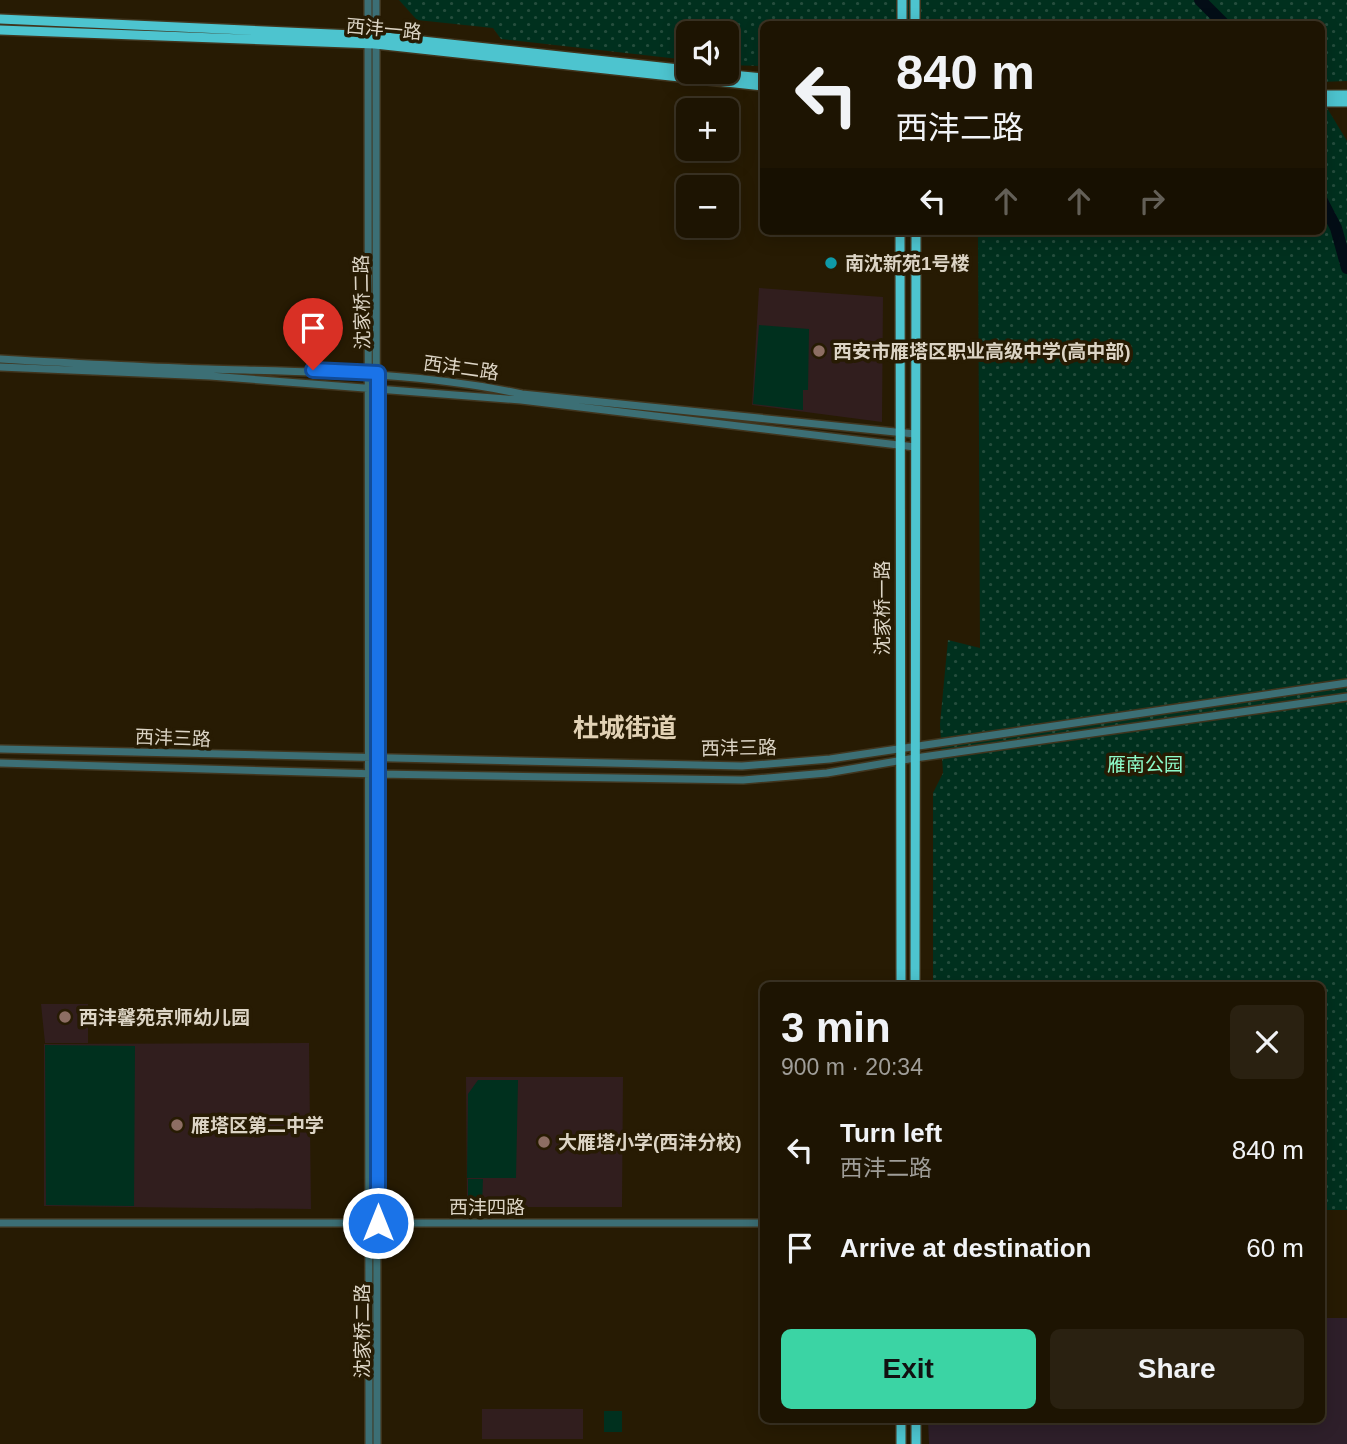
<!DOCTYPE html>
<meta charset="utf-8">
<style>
:root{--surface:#1d1402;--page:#2a2111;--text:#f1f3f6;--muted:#a09e99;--line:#3b3324;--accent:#3bd4a4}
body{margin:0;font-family:Helvetica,"Noto Sans SC",sans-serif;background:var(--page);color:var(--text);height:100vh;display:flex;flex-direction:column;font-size:26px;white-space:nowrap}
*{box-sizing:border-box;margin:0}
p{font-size:23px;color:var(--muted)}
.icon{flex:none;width:38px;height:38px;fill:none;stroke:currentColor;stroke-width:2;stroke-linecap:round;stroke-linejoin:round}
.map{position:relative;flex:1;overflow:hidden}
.side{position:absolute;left:760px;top:982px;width:565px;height:441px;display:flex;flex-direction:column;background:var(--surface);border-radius:10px;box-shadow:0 4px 18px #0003,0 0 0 2px var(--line)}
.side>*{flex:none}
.hud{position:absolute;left:760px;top:21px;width:565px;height:214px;border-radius:10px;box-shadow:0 4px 18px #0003,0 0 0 2px var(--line);background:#1d1402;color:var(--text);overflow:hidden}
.controls{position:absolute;left:676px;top:21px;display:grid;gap:14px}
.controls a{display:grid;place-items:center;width:63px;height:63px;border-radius:10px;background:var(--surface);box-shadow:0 4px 18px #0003,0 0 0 2px var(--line);font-size:35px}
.pin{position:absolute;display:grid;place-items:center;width:60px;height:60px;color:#fff;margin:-72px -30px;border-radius:50% 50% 50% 0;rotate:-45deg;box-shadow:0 0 7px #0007}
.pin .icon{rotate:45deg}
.me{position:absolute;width:77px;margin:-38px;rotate:0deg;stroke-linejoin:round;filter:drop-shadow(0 0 5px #0008)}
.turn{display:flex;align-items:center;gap:24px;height:147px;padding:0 21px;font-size:32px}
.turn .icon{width:91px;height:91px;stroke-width:2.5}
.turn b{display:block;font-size:49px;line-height:60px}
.lanes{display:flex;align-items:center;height:66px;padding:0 21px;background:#0003;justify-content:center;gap:35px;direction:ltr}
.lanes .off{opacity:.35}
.round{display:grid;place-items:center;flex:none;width:74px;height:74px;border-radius:10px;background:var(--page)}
.head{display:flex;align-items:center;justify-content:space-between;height:119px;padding:0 21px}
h1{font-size:42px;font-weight:600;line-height:52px}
.primary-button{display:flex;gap:14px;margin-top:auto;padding:14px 21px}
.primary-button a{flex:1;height:80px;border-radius:10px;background:var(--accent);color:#111;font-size:28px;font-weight:600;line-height:80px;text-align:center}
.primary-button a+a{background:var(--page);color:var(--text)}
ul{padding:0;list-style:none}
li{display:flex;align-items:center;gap:21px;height:98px;padding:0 21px}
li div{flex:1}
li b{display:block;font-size:26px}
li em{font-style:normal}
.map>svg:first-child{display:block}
</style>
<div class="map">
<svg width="1347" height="1444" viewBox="0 0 1347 1444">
<defs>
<pattern id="park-dots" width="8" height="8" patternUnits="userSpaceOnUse" patternTransform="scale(1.75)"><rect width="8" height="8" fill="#00301e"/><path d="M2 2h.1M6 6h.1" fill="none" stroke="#254d3d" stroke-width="1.8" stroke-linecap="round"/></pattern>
</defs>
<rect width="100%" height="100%" fill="#271b03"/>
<path fill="#2e1f2a" d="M1321 1318H1347V1444H929L928 1419H1321Z"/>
<path fill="#311e1e" d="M759 288 883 297 882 422 752 405Z
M41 1004H88V1043H45Z
M309 1043 311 1209 44 1206V1044Z
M466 1077H623L622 1207H467Z
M482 1409H583V1439H482Z"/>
<path fill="#00301e" d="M759 325 809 329 808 390H803V410L753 404Z
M45 1045 135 1046 134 1206 46 1205Z
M478 1080H518L516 1178H467L468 1094Z
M468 1179H483L482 1206H468Z
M604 1411H622V1432H604Z"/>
<path fill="url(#park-dots)" d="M399 0H1347V81L1321 82V24H763V66L726 65V33H688V60L501 39 493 28 417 20Z
M1321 98 1347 141V1210H1321V985H933V793L943 773 940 724 948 640 980 648 978 231H1321Z"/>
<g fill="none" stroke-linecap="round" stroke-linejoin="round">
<path stroke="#030d16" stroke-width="12" d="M1200 0 1224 24
M1321 199 1336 228 1347 268"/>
<defs>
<path id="minor" d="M368 0 369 1444
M376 0 377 1444
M0 359C69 363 139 367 208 369 314 372 418 372 522 394L915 434
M0 367 210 376 521 400 915 447
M0 749 742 766 830 759 1347 683
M0 763 378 774 743 780 827 773 915 758 1347 697
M0 1223H763"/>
<path id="major" d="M902 0V24
M915 0V24
M0 19 376 36 688 70
M0 30 375 44 763 86
M701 72 763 78
M1321 95H1347
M1321 102H1347
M900 231 901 985
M915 985 916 231
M901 1419V1444
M916 1419V1444"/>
</defs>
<use href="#minor" stroke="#40351e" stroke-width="10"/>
<use href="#major" stroke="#40351e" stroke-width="12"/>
<use href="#minor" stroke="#3c6f75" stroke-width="7"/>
<use href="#major" stroke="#4dc4cf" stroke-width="9"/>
</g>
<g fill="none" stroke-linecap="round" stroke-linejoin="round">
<defs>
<path id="route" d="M313 370 378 373V1223"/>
</defs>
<use href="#route" stroke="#114b97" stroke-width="18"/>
<use href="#route" stroke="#1a73e8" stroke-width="12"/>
</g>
<circle fill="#0f9aa8" stroke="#271b03" stroke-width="2.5" cx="831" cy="263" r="7"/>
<g fill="#8d6e63" stroke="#271b03" stroke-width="2.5">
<circle cx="819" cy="351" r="7"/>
<circle cx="65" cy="1017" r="7"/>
<circle cx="177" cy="1125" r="7"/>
<circle cx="544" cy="1142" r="7"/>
</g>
<g text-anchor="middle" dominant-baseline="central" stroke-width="7" stroke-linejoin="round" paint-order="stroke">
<g font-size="19" fill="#dcd4c5" stroke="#271b03">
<text transform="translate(384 29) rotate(5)">西沣一路</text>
<text transform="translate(362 302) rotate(-91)">沈家桥二路</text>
<text transform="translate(461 368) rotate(8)">西沣二路</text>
<text transform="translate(882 608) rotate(-90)">沈家桥一路</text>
<text transform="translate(173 738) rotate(2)">西沣三路</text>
<text transform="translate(739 748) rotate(-1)">西沣三路</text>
<text x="487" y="1207">西沣四路</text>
<text transform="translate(362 1331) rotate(-90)">沈家桥二路</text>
</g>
<g font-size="19" font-weight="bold" fill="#dcd4c5" stroke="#271b03" text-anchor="start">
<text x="845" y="263">南沈新苑1号楼</text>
<text x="833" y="351">西安市雁塔区职业高级中学(高中部)</text>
<text x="79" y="1017">西沣馨苑京师幼儿园</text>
<text x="191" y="1125">雁塔区第二中学</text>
<text x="558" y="1142">大雁塔小学(西沣分校)</text>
</g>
<g font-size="19" fill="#8dfac9" stroke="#271b03">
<text x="1145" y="764">雁南公园</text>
</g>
<g font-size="26" font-weight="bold" fill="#e1d1b4" stroke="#271b03">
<text x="625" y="728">杜城街道</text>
</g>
</g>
</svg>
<div class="controls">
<a><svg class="icon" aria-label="sound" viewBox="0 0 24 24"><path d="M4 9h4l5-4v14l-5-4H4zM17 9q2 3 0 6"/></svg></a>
<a>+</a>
<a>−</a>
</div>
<div class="pin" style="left:313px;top:370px;background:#d93025"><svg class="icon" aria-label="arrive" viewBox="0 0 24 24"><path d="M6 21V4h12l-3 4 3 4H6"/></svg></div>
<svg class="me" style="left:378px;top:1223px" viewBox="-20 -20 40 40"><circle r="17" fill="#1a73e8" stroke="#fff" stroke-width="3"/><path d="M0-11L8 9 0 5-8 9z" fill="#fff"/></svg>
<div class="hud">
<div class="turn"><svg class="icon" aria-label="left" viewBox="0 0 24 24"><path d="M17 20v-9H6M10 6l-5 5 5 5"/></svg><div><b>840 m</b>西沣二路</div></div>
<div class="lanes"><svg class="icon" aria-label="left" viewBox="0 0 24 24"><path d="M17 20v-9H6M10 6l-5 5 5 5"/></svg><svg class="icon off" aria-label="ahead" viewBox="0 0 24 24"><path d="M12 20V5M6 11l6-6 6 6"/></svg><svg class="icon off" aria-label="ahead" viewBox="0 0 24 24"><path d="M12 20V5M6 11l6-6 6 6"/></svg><svg class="icon off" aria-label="right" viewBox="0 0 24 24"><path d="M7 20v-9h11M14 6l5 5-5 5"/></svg></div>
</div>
<section class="side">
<div class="head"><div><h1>3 min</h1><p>900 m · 20:34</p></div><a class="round"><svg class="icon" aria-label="close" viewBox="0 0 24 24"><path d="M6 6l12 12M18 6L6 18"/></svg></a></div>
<ul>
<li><svg class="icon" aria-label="left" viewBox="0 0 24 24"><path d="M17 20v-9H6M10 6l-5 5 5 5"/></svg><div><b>Turn left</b><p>西沣二路</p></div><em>840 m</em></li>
<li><svg class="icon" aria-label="arrive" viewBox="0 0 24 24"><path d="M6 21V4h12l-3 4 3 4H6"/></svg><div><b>Arrive at destination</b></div><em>60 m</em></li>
</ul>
<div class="primary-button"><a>Exit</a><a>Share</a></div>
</section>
</div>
